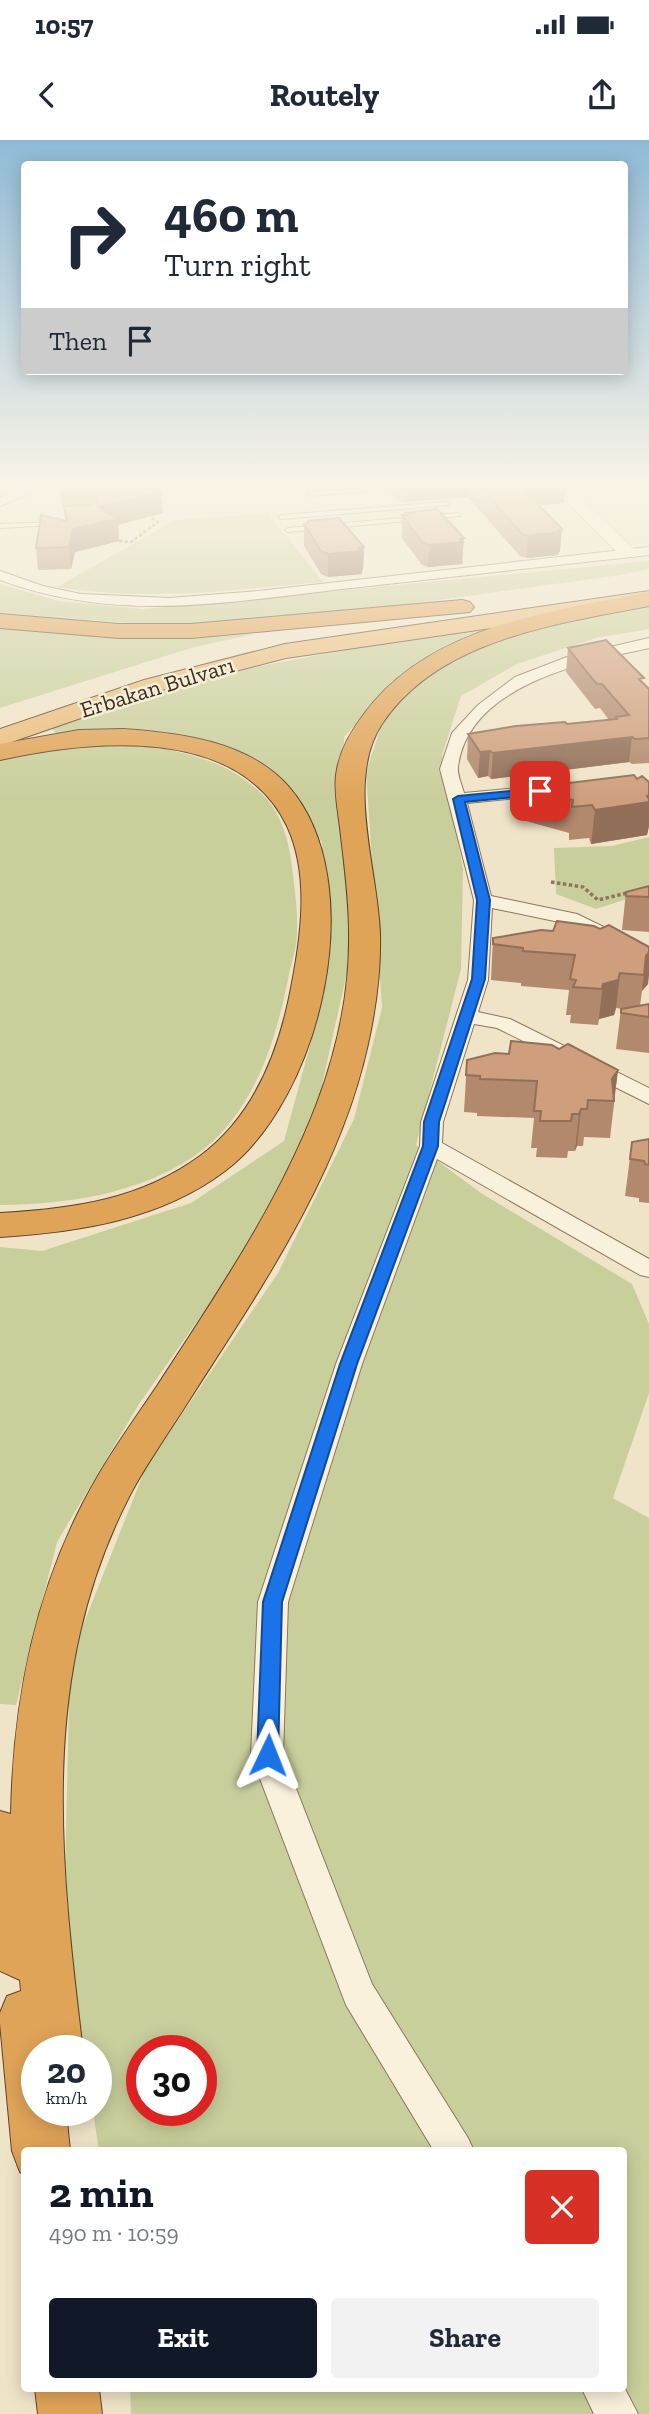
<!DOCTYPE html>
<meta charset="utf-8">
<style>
:root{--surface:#fff;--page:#f2f2f3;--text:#1f2937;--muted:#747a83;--accent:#111827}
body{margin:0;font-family:"Zilla Slab",serif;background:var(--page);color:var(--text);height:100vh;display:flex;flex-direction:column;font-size:26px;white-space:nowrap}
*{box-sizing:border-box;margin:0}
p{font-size:23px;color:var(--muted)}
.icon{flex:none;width:38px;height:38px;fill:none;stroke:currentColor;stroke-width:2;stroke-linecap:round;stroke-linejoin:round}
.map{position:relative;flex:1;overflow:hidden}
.panel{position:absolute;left:21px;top:2007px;width:606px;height:245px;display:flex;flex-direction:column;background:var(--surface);border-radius:7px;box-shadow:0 4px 18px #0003}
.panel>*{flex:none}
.guide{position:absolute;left:21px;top:21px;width:607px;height:214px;border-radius:7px;box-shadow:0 4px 18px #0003;background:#fff;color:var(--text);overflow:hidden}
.speed{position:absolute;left:21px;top:1895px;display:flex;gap:14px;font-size:35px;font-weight:700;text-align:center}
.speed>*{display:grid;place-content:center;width:91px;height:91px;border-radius:50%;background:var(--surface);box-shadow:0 4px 18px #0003;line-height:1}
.speed small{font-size:18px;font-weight:400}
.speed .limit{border:10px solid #d22;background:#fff;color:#111}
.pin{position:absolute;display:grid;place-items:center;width:60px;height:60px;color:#fff;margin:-30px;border-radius:14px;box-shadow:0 4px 10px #0006}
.me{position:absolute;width:77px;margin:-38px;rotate:2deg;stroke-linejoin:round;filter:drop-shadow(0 0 5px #0008)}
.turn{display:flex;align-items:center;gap:24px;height:147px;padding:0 28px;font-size:32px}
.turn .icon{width:91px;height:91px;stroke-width:2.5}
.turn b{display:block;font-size:49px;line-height:60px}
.then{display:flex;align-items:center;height:66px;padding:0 28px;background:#0003;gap:14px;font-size:26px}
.round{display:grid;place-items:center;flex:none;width:74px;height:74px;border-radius:7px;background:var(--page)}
.overview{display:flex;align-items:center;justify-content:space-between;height:119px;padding:0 28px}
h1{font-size:42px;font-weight:700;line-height:52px;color:var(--accent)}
.button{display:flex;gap:14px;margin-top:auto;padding:14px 28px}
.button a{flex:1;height:80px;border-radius:7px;background:var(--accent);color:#fff;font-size:28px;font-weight:700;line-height:80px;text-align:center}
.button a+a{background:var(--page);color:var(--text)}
.status{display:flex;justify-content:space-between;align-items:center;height:49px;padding:0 35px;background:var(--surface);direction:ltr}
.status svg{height:19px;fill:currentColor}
header{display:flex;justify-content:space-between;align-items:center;height:91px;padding:0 28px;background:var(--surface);font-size:32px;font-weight:700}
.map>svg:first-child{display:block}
</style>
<div class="status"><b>10:57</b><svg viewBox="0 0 49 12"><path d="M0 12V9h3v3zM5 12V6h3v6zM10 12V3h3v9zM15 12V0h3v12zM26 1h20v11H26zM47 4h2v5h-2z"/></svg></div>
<header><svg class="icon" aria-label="back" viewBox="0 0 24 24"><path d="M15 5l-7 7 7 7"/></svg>Routely<svg class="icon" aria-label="share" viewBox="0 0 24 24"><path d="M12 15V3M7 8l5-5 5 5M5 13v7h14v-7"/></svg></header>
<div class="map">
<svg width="649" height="2274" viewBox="0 0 649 2274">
<rect width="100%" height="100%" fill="#f0e4c8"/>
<path fill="#c9cf9b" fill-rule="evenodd" d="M268 373 323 442C234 450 146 462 57 447L175 380Z
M649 421V429L621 435 285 481 168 486 0 473V444L58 461 143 469Z
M649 462V489L596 498 517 524 461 556 442 615 463 729 461 829 416 1005 481 1053 632 1144 649 1184V1253L613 1358 649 1378V2274H131L130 2249H623V2011H99L93 1971 96 1970V1911H84L64 1779 70 1518 146 1327 278 1133 354 979 382 868 366 632 383 581 412 547 472 506 521 491ZM142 1911H201V1970H142Z
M498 481 504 485 422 522 391 544 344 597 346 695 354 801 311 994 224 1143 139 1264 57 1402 16 1565 0 1564V1107L42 1111 191 1063 284 1001 324 854 322 703 295 652 254 621 205 599 129 592 57 595 51 587 148 555 239 530Z
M0 486 186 497 254 494 191 508 0 568Z
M118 602C171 609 225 616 264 656 284 677 290 707 293 734 295 753 298 774 297 793 297 806 292 821 289 834 276 902 253 977 193 1017 135 1055 67 1064 0 1065V620L31 611Z
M649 697V752L596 769 556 754 554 708 612 706Z"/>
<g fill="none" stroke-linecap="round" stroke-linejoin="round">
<defs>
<path id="service" d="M377 347 380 349 379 350 310 356 307 354 310 352Z
M447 362 449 363V365L281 379 278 377 281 375Z
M458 373 461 375 460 376 288 392 285 390 288 388Z
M57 382V384L55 385 0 388V384Z"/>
<path id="minor" d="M34 343H54L0 366V357Z
M649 407V415C547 426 444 438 342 449 222 463 117 483 0 440V431L43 446 81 454 169 458 258 451Z
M649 498V508C584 522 468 545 458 627 457 635 462 645 464 653L559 644 568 649 559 654 467 663 491 756 577 774 649 809V823L564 783 492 768 488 840 478 872 510 879 649 948V964L497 888 474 884 443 982 442 1003 649 1119V1137L640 1135 437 1019 362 1224 288 1462 283 1615 372 1844 468 1998 474 2011H434L346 1865 251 1615 258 1462 336 1224 420 1006 421 982 468 840 474 760 440 629 452 593 478 565 515 537 567 517Z
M623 2245 638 2274H594L582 2249H623Z"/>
<path id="tertiary" d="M548 343H566L634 409 637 413 634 417H622Z"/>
<path id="trunk" d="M649 451V465L286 518 162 550 0 606V589L144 540 285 504Z"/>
<path id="motorway" d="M649 452V466C557 484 438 499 382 584 345 640 378 729 380 794 381 831 376 868 368 904 339 1036 259 1151 188 1262 168 1294 146 1324 129 1357 38 1535 60 1720 83 1911H37V1970H66L70 2011H24V2034L20 2032 12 2011 0 1883V1873L7 1856 21 1851 20 1840 0 1831V1671L11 1674C13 1565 33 1459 84 1361 105 1320 132 1283 157 1246 216 1155 278 1065 317 963 337 910 350 851 349 793 349 758 344 723 340 688 338 671 334 652 336 635 339 612 350 592 364 574 428 486 550 472 649 452Z
M462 460 470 462 474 467 470 472 191 498H119L0 488V474L119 484H191Z
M123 589C180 593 249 601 289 647 372 743 321 959 225 1031 160 1080 79 1092 0 1097V1073C72 1069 140 1060 200 1016 254 976 279 912 291 848 301 797 310 735 287 686 238 584 90 600 0 620V604L79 590Z
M35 2249H99L102 2274H38Z"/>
</defs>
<use href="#service" stroke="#8d765c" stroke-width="2"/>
<use href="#minor" stroke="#8d765c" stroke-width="2"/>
<use href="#tertiary" stroke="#8d765c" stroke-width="1"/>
<use href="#trunk" stroke="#5b4430" stroke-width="2"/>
<use href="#motorway" stroke="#5b4430" stroke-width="2"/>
<path stroke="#8d765c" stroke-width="2.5" stroke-dasharray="3.5 2" stroke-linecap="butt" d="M119 401 131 402 158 382 150 377"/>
<path stroke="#8d765c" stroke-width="3.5" stroke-dasharray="3.5 2.5" stroke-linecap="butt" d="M551 742 583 747 598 760 631 752"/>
<use href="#service" fill="#faf1dc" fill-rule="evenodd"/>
<use href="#minor" fill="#faf1dc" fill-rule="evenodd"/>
<use href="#tertiary" fill="#faf1dc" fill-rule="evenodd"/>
<use href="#trunk" fill="#eabe7c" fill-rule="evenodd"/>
<use href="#motorway" fill="#e0a458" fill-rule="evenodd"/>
</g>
<path fill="#b2896c" d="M60 343H145L163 373 118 385 119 401 75 412 71 429 38 430 36 408 66 380 61 358Z
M383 343H565L564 363 539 365 560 412H559L558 415 527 418 520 416 468 357 403 362 397 360Z
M405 373 463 421 462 424 428 427 422 425 402 398V375H405Z
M308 381 364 407 363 430H362V434L328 437 321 434 304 406V384L308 383Z
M568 508 643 543 649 549V623L632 624 629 622 491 639 488 636 478 638 467 619 468 594 609 580 600 568 595 569 566 532Z
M637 639 649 642V686L647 695 591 704 589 698 569 700V693L526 681 528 648Z
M649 746V792L622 790 626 752Z
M600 789 649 807V833L648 844 642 851 640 866 649 864V913L616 909 621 869H623L616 868 614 875 599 879 598 885 570 883 571 875H566L569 850 521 846V843L491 840 493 798 553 791Z
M559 909 618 930 610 998 584 997 583 1006H577L575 1011H568L567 1018 536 1017 537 1008H531L534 978 477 976V973L464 972 467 920 509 914Z
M649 999V1063L639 1062V1058L625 1056 632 1002Z"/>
<path fill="#916f58" d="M404 343H469L468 357 403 362Z
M544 343H565L564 363 518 367 520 346Z
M161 352 163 373 118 385 119 401 75 412 71 429 69 407 73 389 99 367Z
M562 389 560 412H559L558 415 527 418 528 396Z
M464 398 462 424 428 427 429 405Z
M364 407 363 430H362V434L328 437V414Z
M632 597 629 622 491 639 493 613Z
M490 611 488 636 478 638 480 612Z
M649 655V686L647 695 591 704 595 670Z
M649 812V833L648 844 642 851 646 816Z
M620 833 616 868 614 875 599 879 598 885 603 844Z
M618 930 613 967 614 961 612 939Z
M581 969 577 1006 575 1011 579 974Z"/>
<path fill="#cf9f7d" stroke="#916f58" stroke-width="2" d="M60 343H145L161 352 99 367 117 379 73 389 69 407 36 408 41 375 67 381 64 366 92 365 97 361 94 357H63Z
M477 343H544L520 346 562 389 558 390 560 392 528 396 522 394Z
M437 369 464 398 460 399 463 402 429 405 422 402 402 375H407L405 373Z
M339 378 364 407 359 408 362 411 328 414 321 411 304 384 308 383V381Z
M606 500 644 538 639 539 649 549V598L635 599 632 597 493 613 490 611 480 612 468 594 516 586 565 582 567 584 617 579 616 577 629 575 602 544H597L590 536 568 508Z
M634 635 637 639 642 636 649 642V655L647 656 649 659V662L595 670 592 665 572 667 573 660 528 648Z
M649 746V757L626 756V752Z
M557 781 594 786 600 789 609 785 649 807V812L646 816 644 835 620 833 618 840 603 844 602 849 573 847 576 840 570 839 575 815 523 811V808L493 804V798L541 790 553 791Z
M649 864V877L621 873V869Z
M511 901 552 905 559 909 568 904 618 930 612 939 614 961 588 960 587 969H581L579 974H572L571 981H540L541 971H534L537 941 480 939V936L466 935 467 920 495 913 509 914Z
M649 999V1025L645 1024 644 1021 630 1019 632 1002Z"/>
<linearGradient id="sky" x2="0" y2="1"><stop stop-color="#8fbad6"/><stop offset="0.52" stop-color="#f8f3e6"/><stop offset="1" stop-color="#f8f3e6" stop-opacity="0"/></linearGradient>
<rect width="649" height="662" fill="url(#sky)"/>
<path fill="#1a73e8" stroke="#114b97" stroke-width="2" d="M540 648 544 649V654L465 662 490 760 485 839 439 982 438 1006 357 1224 282 1462 278 1615 275 1621 268 1624 260 1621 257 1615 263 1462 340 1224 423 1006 424 982 472 839 477 760 453 659 458 656Z"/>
<g text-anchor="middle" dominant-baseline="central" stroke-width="5" stroke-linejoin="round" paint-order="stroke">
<g font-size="23" fill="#3d2e20" stroke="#f7eed8">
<text transform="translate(157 547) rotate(-17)">Erbakan Bulvarı</text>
</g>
</g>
</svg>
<div class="speed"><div>20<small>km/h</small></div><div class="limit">30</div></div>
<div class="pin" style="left:540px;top:651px;background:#d93025"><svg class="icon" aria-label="arrive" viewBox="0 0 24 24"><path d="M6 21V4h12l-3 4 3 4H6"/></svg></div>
<svg class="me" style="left:268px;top:1615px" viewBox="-20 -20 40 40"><path d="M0-17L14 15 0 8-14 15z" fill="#1a73e8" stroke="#fff" stroke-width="4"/></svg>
<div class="guide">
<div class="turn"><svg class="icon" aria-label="right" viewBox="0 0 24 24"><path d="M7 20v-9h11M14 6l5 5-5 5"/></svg><div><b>460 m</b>Turn right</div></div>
<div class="then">Then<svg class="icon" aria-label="arrive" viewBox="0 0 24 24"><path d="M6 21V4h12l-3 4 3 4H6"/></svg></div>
</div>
<section class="panel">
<div class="overview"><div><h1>2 min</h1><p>490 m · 10:59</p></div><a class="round" style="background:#d93025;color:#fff"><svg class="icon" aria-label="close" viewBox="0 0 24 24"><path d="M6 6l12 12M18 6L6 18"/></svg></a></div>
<div class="button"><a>Exit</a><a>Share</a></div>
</section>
</div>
